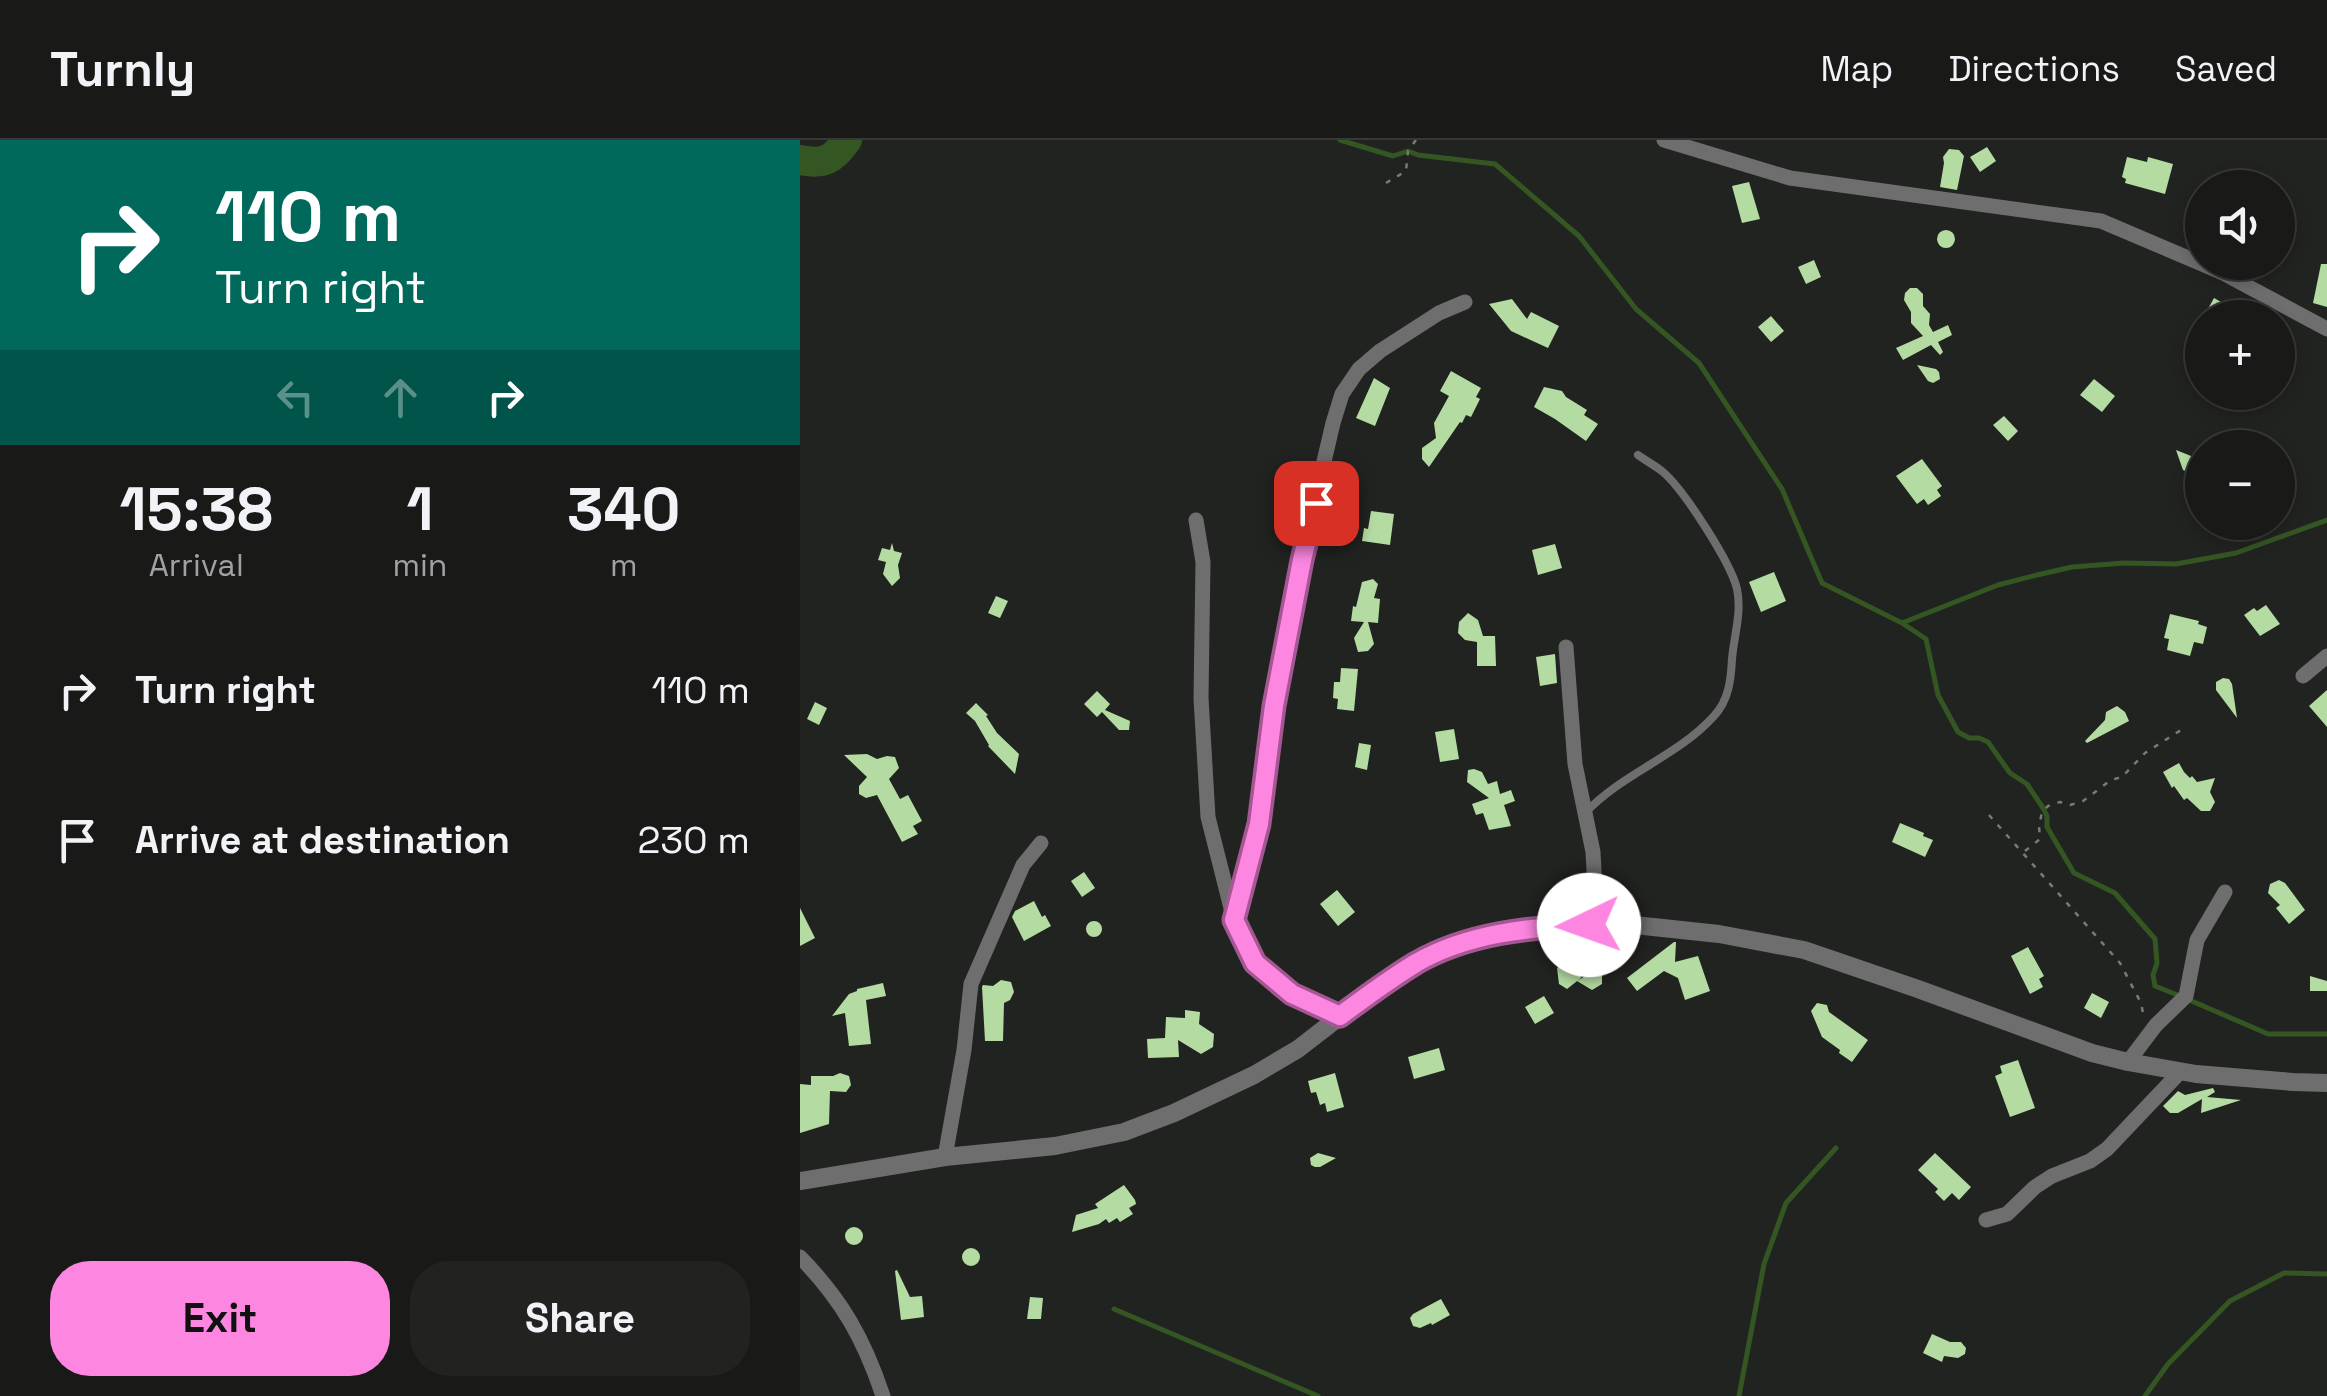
<!DOCTYPE html>
<meta charset="utf-8">
<style>
:root{--surface:#191a18;--page:#222321;--text:#f1f3f6;--muted:#9fa1a2;--line:#373837;--accent:#fd86e1}
body{margin:0;font-family:"Space Grotesk",sans-serif;background:var(--page);color:var(--text);height:100vh;display:flex;flex-direction:column;font-size:38px;white-space:nowrap}
*{box-sizing:border-box;margin:0}
p{font-size:32px;color:var(--muted)}
.icon{flex:none;width:55px;height:55px;fill:none;stroke:currentColor;stroke-width:2;stroke-linecap:round;stroke-linejoin:round}
.map{position:relative;flex:1;overflow:hidden}
.sheet{display:flex;flex-direction:column;background:var(--surface);width:800px}
.sheet>*{flex:none}
.banner{background:#00695c;color:#fff;overflow:hidden}
.controls{position:absolute;left:1385px;top:30px;display:grid;gap:20px}
.controls a{display:grid;place-items:center;width:110px;height:110px;border-radius:50%;background:var(--surface);box-shadow:0 5px 15px #0003,0 0 0 2px var(--line);font-size:50px}
.pin{position:absolute;display:grid;place-items:center;width:85px;height:85px;color:#fff;margin:-42px;border-radius:20px;box-shadow:0 5px 15px #0006}
.me{position:absolute;width:110px;margin:-55px;rotate:267deg;stroke-linejoin:round;filter:drop-shadow(0 0 8px #0008)}
.turn{display:flex;align-items:center;gap:35px;height:210px;padding:0 50px;font-size:45px}
.turn .icon{width:130px;height:130px;stroke-width:2.5}
.turn b{display:block;font-size:70px;line-height:85px}
.lanes{display:flex;align-items:center;height:95px;padding:0 50px;background:#0003;justify-content:center;gap:50px;direction:ltr}
.lanes .off{opacity:.35}
.eta{display:flex;justify-content:space-evenly;align-items:center;height:170px;text-align:center}
.eta b{font-size:60px;font-weight:700;line-height:70px}
.action{display:flex;gap:20px;margin-top:auto;padding:20px 50px}
.action a{flex:1;height:115px;border-radius:40px;background:var(--accent);color:#111;font-size:40px;font-weight:700;line-height:115px;text-align:center}
.action a+a{background:var(--page);color:var(--text)}
ul{padding:0;list-style:none}
li{display:flex;align-items:center;gap:30px;height:150px;padding:0 50px}
li div{flex:1}
li b{display:block;font-size:38px}
li em{font-style:normal}
header{display:flex;align-items:center;gap:60px;box-sizing:border-box;height:140px;padding:0 50px;background:var(--surface);border-bottom:2px solid var(--line)}
header strong{font-size:48px}
nav{display:flex;gap:55px;margin-inline-start:auto;font-size:35px}
main{display:flex;flex:1;min-height:0}
.map>svg:first-child{display:block}
</style>
<header>
<strong>Turnly</strong>
<nav><a>Map</a><a>Directions</a><a>Saved</a></nav>
</header>
<main>
<section class="sheet">
<div class="banner">
<div class="turn"><svg class="icon" aria-label="right" viewBox="0 0 24 24"><path d="M7 20v-9h11M14 6l5 5-5 5"/></svg><div><b>110 m</b>Turn right</div></div>
<div class="lanes"><svg class="icon off" aria-label="left" viewBox="0 0 24 24"><path d="M17 20v-9H6M10 6l-5 5 5 5"/></svg><svg class="icon off" aria-label="ahead" viewBox="0 0 24 24"><path d="M12 20V5M6 11l6-6 6 6"/></svg><svg class="icon" aria-label="right" viewBox="0 0 24 24"><path d="M7 20v-9h11M14 6l5 5-5 5"/></svg></div>
</div>
<div class="eta">
<div><b>15:38</b><p>Arrival</p></div>
<div><b>1</b><p>min</p></div>
<div><b>340</b><p>m</p></div>
</div>
<ul>
<li><svg class="icon" aria-label="right" viewBox="0 0 24 24"><path d="M7 20v-9h11M14 6l5 5-5 5"/></svg><div><b>Turn right</b></div><em>110 m</em></li>
<li><svg class="icon" aria-label="arrive" viewBox="0 0 24 24"><path d="M6 21V4h12l-3 4 3 4H6"/></svg><div><b>Arrive at destination</b></div><em>230 m</em></li>
</ul>
<div class="action"><a>Exit</a><a>Share</a></div>
</section>
<div class="map">
<svg width="1527" height="1256" viewBox="0 0 1527 1256">
<rect width="100%" height="100%" fill="#212320"/>
<g fill="none" stroke-linecap="round" stroke-linejoin="round">
<path stroke="#345622" stroke-width="5" d="M540 0 593 16 608 11 618 15 695 24 779 96 836 169 899 223 982 349 1022 443 1102 483 1126 499 1138 555 1158 592 1169 598H1179L1188 602 1210 633 1227 644 1243 668 1247 676V687L1274 733 1315 753 1355 799 1357 823 1353 835 1355 846 1380 856
M1102 483 1198 445 1237 435 1272 427 1324 423 1376 424 1436 413 1527 380
M1387 859 1468 894H1527
M314 1169 518 1256
M939 1256 964 1124 986 1063 1036 1008
M1345 1256 1368 1224 1430 1161 1484 1133 1527 1134"/>
<path stroke="#345622" stroke-width="30" d="M0 20C24 25 33 20 47 0"/>
</g>
<path fill="#b4dca2" d="M1187 7 1196 21 1180 32 1170 17Z
M1149 9 1159 10 1164 16 1157 50 1140 47 1144 23 1143 17Z
M1327 17 1347 22 1348 17 1373 24 1365 54 1325 43 1326 39 1322 37Z
M949 42 960 79 942 83 932 46Z
M1137 99a9 9 0 1 1 18 0a9 9 0 1 1-18 0Z
M1014 120 1021 137 1006 144 998 127Z
M1521 124H1527V167L1513 163Z
M1110 148H1117L1123 154V166L1130 174 1129 185 1133 192 1148 185 1152 195 1138 202 1143 212 1140 215 1131 205 1103 220 1096 208 1123 196 1111 183V172L1104 160 1105 153Z
M1414 158 1449 178H1403Z
M712 159 727 179 731 172 759 186 748 208 711 191 689 164Z
M971 176 984 191 971 202 958 187Z
M1117 225 1136 229 1139 232 1140 239 1133 243 1128 241Z
M651 231 681 248 676 257 680 259 671 277 666 275 662 283 660 282 629 327 622 319V308L636 298 634 283 649 256 640 251Z
M574 238 590 248 575 286 556 278Z
M1294 239 1315 256 1302 272 1280 255Z
M744 247 762 251 766 257 787 270 784 275 798 284 786 301 755 279 734 267Z
M1204 276 1218 291 1208 301 1193 285Z
M1376 310 1396 318 1397 326 1394 331 1388 332 1383 330Z
M1122 319 1142 346 1137 350 1141 356 1128 365 1124 359 1117 364 1096 336Z
M571 371 594 374 590 405 562 401 564 388 568 389Z
M92 403 94 411 102 413 98 425 100 438 92 446 83 434 86 422 78 420 82 408 90 410Z
M755 404 762 428 738 435 732 410Z
M974 432 986 461 961 472 949 442Z
M573 439 578 444 574 458 580 459 578 483 568 482 574 504 568 511 558 512 554 498 564 482 551 481 553 466 556 467 562 442Z
M196 456 208 461 200 478 188 473Z
M1466 465 1480 484 1460 496 1444 475 1454 468 1457 471Z
M668 473 678 480 683 496H695L696 526H677V502L665 500 658 493 659 482Z
M1370 474 1399 481 1398 484 1407 487 1403 504 1394 502 1390 516 1367 510 1369 499 1364 498Z
M755 514 757 543 740 546 736 517Z
M541 528 558 529 554 571 537 569 538 559 533 558 534 542H540Z
M1423 538 1429 539 1432 544 1437 578 1416 550V542Z
M1527 550V587L1509 566Z
M297 551 310 564 305 570 330 581 329 590H319L302 572 297 577 284 564Z
M15 562 27 568 19 585 7 579Z
M176 563 188 575 186 576 197 593 219 614 215 634 188 606 189 605 175 581 166 573Z
M1317 566 1325 572 1329 581 1287 603 1285 601 1305 580 1306 572Z
M654 589 659 619 640 622 635 592Z
M559 603 571 605 567 630 555 627Z
M67 614 77 619 87 616 95 617 99 628 89 639 100 659 108 655 122 681 113 686 118 694 102 702 77 655 66 658 59 654V646L67 637 44 615Z
M1379 623 1384 632 1390 638 1392 636 1397 642 1415 638 1410 652 1415 662 1410 671H1401L1387 658 1384 660 1374 646 1372 648 1363 632Z
M674 629 682 632 688 644 697 641 700 654 711 650 715 661 704 665 711 686 689 690 683 673 676 675 672 664 689 658 667 642 668 630Z
M1100 683 1124 693 1123 696 1133 700 1125 717 1092 702Z
M284 732 295 748 282 757 271 741Z
M1479 740 1485 743 1505 770 1489 784 1476 768 1480 765 1468 753 1470 744Z
M537 750 555 772 538 786 520 764Z
M234 761 242 777 245 775 251 786 224 801 212 777 215 771Z
M0 768 15 798 0 806Z
M286 789a8 8 0 1 1 16 0a8 8 0 1 1-16 0Z
M874 802H876L875 822 898 816 910 851 885 860 878 838 864 831 837 851 827 838Z
M1228 807 1244 836 1239 839 1243 847 1230 854 1211 816Z
M768 821 779 826 781 838 767 849 759 844 757 828Z
M794 831 802 835V844L792 850 777 841Z
M1510 836 1527 841V851H1510Z
M201 840 211 842 214 852 210 860 204 863 203 901H185L182 847 183 845 193 846Z
M83 843 86 856 66 860 71 904 49 906 45 873 32 876 49 854 57 851V849Z
M1292 853 1309 862 1301 878 1284 868Z
M744 856 754 873 735 884 725 867Z
M1017 863 1027 865 1029 872 1068 900 1052 922 1039 913 1040 910 1022 897 1011 871Z
M385 870 400 872 399 884 414 894 413 907 401 914 378 900 379 917 348 918 347 899 365 898 366 877 385 878Z
M639 908 645 930 614 939 608 917Z
M1218 920 1235 968 1210 977 1195 936 1202 933 1200 926Z
M40 933 49 936 51 945 46 952 30 951 29 984 0 993V944L11 945V936H33Z
M535 933 544 967 527 972 525 963 520 965 516 952 511 953 508 941Z
M1413 948 1415 952 1407 957 1441 960 1401 973 1402 959 1378 973H1370L1363 966 1378 951 1385 955Z
M518 1013 536 1018 520 1027H515L511 1025 510 1018Z
M1135 1013 1171 1047 1159 1060 1152 1053 1144 1061 1135 1052 1138 1049 1118 1030Z
M324 1045 335 1060 336 1064 329 1068 333 1074 320 1082 317 1078 309 1083 306 1079 299 1084 272 1092 276 1075 298 1068 295 1064Z
M45 1096a9 9 0 1 1 18 0a9 9 0 1 1-18 0Z
M162 1117a9 9 0 1 1 18 0a9 9 0 1 1-18 0Z
M97 1130 110 1157 122 1156 124 1177 101 1180 95 1131Z
M230 1157 243 1158 241 1179H227Z
M641 1159 650 1175 632 1185 631 1183 620 1188 613 1186 610 1178 613 1174Z
M1132 1194 1150 1202H1161L1166 1208 1165 1214 1158 1218 1144 1216 1142 1222 1123 1213Z"/>
<g fill="none" stroke-linecap="round" stroke-linejoin="round">
<path stroke="#7a7b79" stroke-width="2.5" stroke-dasharray="5 8" stroke-linecap="butt" d="M586 43 606 31 608 11 616 0
M1189 675 1320 823 1341 863 1343 873
M1225 711 1240 699 1239 686 1242 672 1248 666 1260 662 1270 665 1283 661 1311 640 1322 637 1345 613 1381 590"/>
<path stroke="#6f6e6f" stroke-width="8" d="M785 673C824 632 877 617 914 576 929 560 931 539 932 519 934 496 942 472 937 449 931 423 884 350 863 332 856 326 846 321 838 315"/>
<path stroke="#6f6e6f" stroke-width="15" d="M864 0 990 38 1301 81 1421 132 1527 189
M396 380 403 422 401 558 408 677 434 780 455 823 473 840 492 854 540 876
M766 507 775 624 793 712 795 749 789 785
M1503 536 1527 516
M434 780 459 684 474 566 501 420 533 283 542 254 559 229 580 211 639 173 665 162
M1328 922 1356 885 1386 856 1397 800 1425 752
M145 1017 164 910 171 844 223 725 241 703
M1186 1080 1207 1074 1235 1047 1252 1036 1290 1021 1307 1009 1381 931
M0 1117C42 1160 64 1199 83 1256"/>
<path stroke="#6f6e6f" stroke-width="18" d="M0 1041 145 1017 255 1006 324 992 374 973 454 935 498 909 560 861 619 821 676 798 744 786 825 784 919 794 1004 810 1118 849 1292 913 1328 922 1396 934 1493 942 1527 943"/>
</g>
<g fill="none" stroke-linecap="round" stroke-linejoin="round">
<defs>
<path id="route" d="M516 363 502 420 474 566 459 684 434 780 455 823 492 854 540 876C564 858 590 839 616 823 668 793 731 787 789 785"/>
</defs>
<use href="#route" stroke="#a45792" stroke-width="25"/>
<use href="#route" stroke="#fd86e1" stroke-width="18"/>
</g>
</svg>
<div class="controls">
<a><svg class="icon" aria-label="sound" viewBox="0 0 24 24"><path d="M4 9h4l5-4v14l-5-4H4zM17 9q2 3 0 6"/></svg></a>
<a>+</a>
<a>−</a>
</div>
<div class="pin" style="left:516px;top:363px;background:#d93025"><svg class="icon" aria-label="arrive" viewBox="0 0 24 24"><path d="M6 21V4h12l-3 4 3 4H6"/></svg></div>
<svg class="me" style="left:789px;top:785px" viewBox="-20 -20 40 40"><circle r="19" fill="#fff"/><path d="M0-13L10 11 0 6-10 11z" fill="#fd86e1"/></svg>
</div>
</main>
